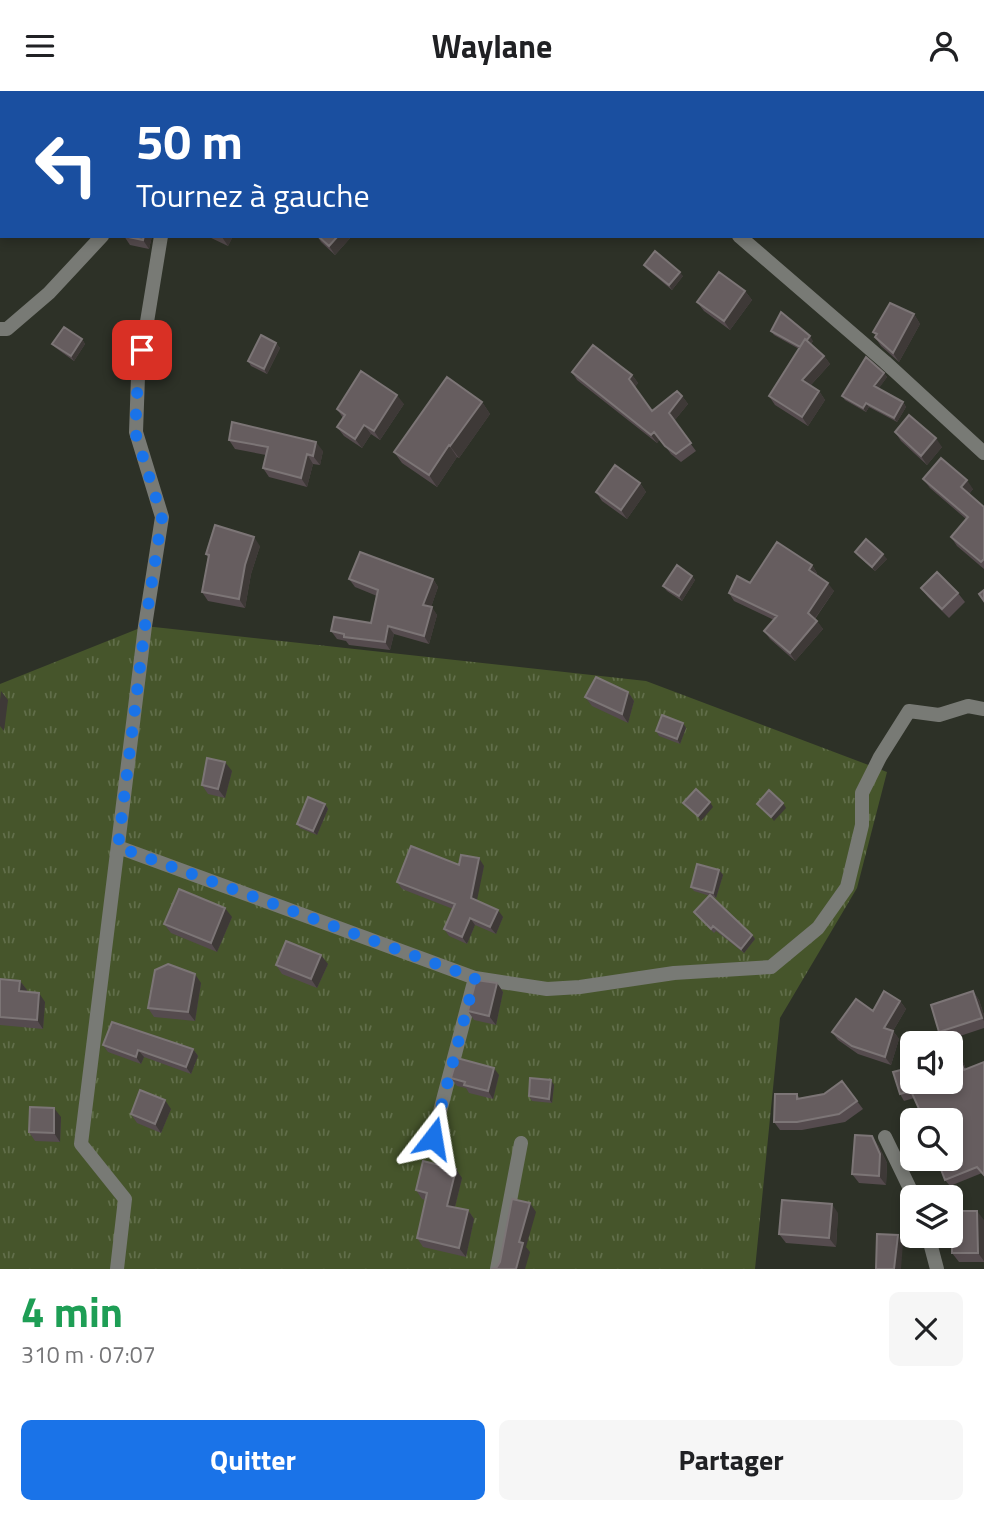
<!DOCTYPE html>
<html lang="fr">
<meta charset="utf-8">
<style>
:root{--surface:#fff;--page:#f6f6f6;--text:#202124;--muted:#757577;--accent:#1a73e8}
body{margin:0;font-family:"Titillium Web",sans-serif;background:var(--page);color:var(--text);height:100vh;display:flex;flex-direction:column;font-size:26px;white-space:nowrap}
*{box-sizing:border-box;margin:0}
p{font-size:23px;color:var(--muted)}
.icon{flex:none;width:38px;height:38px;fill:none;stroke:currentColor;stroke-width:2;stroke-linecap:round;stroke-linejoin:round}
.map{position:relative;height:1178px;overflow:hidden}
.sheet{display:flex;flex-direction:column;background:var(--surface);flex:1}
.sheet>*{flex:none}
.top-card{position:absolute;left:0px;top:0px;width:985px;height:147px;box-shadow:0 4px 10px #0003;background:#1a4fa0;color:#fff;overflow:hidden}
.fabs{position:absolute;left:900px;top:940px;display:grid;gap:14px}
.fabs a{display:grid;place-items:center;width:63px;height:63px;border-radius:10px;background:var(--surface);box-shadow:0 4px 10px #0003;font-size:35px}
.pin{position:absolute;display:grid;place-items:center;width:60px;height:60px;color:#fff;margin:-30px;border-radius:14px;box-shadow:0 4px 10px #0006}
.me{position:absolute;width:77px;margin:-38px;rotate:14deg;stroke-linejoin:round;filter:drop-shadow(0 0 5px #0008)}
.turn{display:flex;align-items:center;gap:24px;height:147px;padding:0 21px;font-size:32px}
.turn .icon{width:91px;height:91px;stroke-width:2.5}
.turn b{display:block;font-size:49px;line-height:60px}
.round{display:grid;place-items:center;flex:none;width:74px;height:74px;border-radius:10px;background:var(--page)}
.head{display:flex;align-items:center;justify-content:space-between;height:119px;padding:0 21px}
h1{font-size:42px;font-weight:700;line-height:52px;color:#1e9e55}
.primary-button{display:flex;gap:14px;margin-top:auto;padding:14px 21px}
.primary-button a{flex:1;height:80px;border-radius:10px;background:var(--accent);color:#fff;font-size:28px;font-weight:700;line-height:80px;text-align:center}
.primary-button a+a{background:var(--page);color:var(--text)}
header{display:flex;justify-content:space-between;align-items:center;height:91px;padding:0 21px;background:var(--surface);font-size:32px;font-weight:700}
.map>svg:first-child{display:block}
</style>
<header><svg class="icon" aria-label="menu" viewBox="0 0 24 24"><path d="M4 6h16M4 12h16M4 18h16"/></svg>Waylane<svg class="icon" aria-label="person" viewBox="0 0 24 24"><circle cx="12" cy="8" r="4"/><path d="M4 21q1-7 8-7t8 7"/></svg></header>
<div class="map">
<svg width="984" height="1178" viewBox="0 0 984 1178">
<defs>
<pattern id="grass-tufts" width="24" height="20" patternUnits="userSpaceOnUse" patternTransform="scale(1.75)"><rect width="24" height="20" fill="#46552b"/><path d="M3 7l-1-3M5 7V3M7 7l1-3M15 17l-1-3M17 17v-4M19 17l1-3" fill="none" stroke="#616e4a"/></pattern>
</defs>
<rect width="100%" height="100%" fill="#2d3127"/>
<path fill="url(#grass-tufts)" d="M145 535 646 590 887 681 857 797 780 927 755 1178H0V593Z"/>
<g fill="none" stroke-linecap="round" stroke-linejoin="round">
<path stroke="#787a75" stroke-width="14" d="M188 0V2
M525 0 528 2
M739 145 885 271 984 362
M0 238H7L49 202 102 145
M118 756 475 887 433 1047
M475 887 547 898 580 896 674 882 771 876 818 837 847 796 862 734V702L880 666 909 620 939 624 968 615 984 618
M885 1046 914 1106
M928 1144 937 1178
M117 1178 125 1108 81 1053 145 535 162 426 136 341 138 286 161 145
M497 1178 521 1052"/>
</g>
<path fill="#554b4e" d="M124 145H152L149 158 130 154Z
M207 145H233L228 155Z
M317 145H352L335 164 321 151Z
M644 174 683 185 672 199 647 178Z
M745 200 752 209 730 239 704 220 697 211Z
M914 223 920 233 899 271 881 255 875 246 876 245 873 241Z
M771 240 813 250 811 253 824 265 830 273 810 295 819 300 825 309 808 335 775 314 769 305 799 258 774 244Z
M82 248 85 253 74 270 56 257 52 253Z
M276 252 280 257 267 283 251 275 248 270Z
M572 281 632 284 638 292 635 296 652 320 682 305 688 313 674 330 696 360 681 371 671 363 660 348 657 352 577 289Z
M884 282 887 286 878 298 903 311 906 316 897 331 869 316 866 321 845 309 842 305Z
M482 311 490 323 459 367 457 366 437 396 402 372 394 361Z
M404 313 380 349 371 343 362 357 344 345 337 336 343 327 337 318Z
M895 341 942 356 927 374 901 350Z
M229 349 323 360 320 374 313 373 307 396 269 386 263 377 266 364 235 358Z
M923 388 973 398 969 403 984 416V478L957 455 951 446 966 428 930 397Z
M640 392 646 401 627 428 602 410 596 401Z
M260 455 251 483 245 517 208 510 202 501 208 466 206 463Z
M855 461 887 468 875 480 858 465Z
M812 474 817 482 816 484 834 500 815 528 823 538 795 570 770 548 764 540 774 529 734 510 729 502 750 492Z
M692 485 695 489 682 510 667 500 663 495Z
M349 488H433L438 496 431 516 437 524 429 553 394 543 390 559 349 554 346 550 337 548 331 540 371 532 377 505 355 496Z
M921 497 958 502 965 511 949 527 928 506Z
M628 601 634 610 628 632 592 615 585 606Z
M683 632 686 637 680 653 659 645 656 640Z
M232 680 225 707 208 703 202 694Z
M325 713 328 718 317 744 300 737 297 733Z
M459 774 484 775 476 809 503 826 496 843 475 834 467 853 449 845 444 838 453 818 402 798 397 791Z
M719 779 723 784 716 807 711 805 752 844 755 848 744 862 716 840 714 842 694 821 710 805 694 800 691 796Z
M232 826 217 861 171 842 164 833Z
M328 873 317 897 282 883 276 874Z
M0 888 20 890 27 899V901L45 911 43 938 0 934Z
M201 892 195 930 154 926 148 917Z
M497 892 503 901 496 934 474 929 468 920Z
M973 900 979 909 984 924V937L945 950 939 941Z
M900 910 906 918 893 940 899 948 891 974 858 963 838 949 832 941 873 920Z
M103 954 193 958 198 965 191 983 144 966 141 973 108 961Z
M960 964 966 978 984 971V1085L982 1082 950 1095 945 1089 950 1068 914 1007 904 1010 900 1003Z
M499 984 493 1008 469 1002 466 997 457 995 451 987Z
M842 990 863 1018 845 1031 802 1039H780L774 1031 797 1003 800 1008 824 1003Z
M554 994 552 1012 532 1010 529 1005Z
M171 1018 161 1042 137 1032 131 1023Z
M61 1026 60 1051 35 1050 29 1041Z
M878 1054 887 1072 886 1094 859 1092 852 1083Z
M462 1087 455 1116 468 1119 474 1128 466 1166 423 1156 417 1147 425 1109 422 1108 416 1099Z
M838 1122 836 1156 786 1152 779 1143Z
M984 1129V1171H959L952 1162Z"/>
<path fill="#3e3937" d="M295 0H310L308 2H294Z
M144 145H152L149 158 143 149Z
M222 145H233L228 155 222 146Z
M338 145H352L335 164 329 155Z
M680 181 683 185 672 199 669 194Z
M745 200 752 209 730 239 724 230Z
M914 223 920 233 899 271 893 262Z
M810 245 813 250 803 261 800 256Z
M82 248 85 253 74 270 71 265Z
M276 252 280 257 267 283 264 278Z
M824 265 830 273 807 298 802 289Z
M884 282 887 286 877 300 874 295Z
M632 284 638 292 635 296 629 288Z
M819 300 825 309 808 335 802 326Z
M397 304 404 313 380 349 374 340Z
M682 305 688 313 674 330 669 322Z
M482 311 490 323 459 367 450 355Z
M903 311 906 316 897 331 894 327Z
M866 312 869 316 866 321 863 317Z
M364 334 371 343 362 357 355 348Z
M654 341 660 348 657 352 651 344Z
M936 347 942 356 927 374 921 365Z
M316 351 323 360 320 374 313 365Z
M449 354 457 366 437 396 429 384Z
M307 363 313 373 307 396 301 387Z
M967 389 973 398 967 405 961 396Z
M640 392 646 401 627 428 621 419Z
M254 446 260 455 251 483 245 517 239 508 245 474Z
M883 463 887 468 875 480 872 476Z
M812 474 817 482 814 487 809 479Z
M692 485 695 489 682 510 679 505Z
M433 488 438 496 429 522 423 514Z
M828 492 834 500 813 530 808 522Z
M432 516 437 524 429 553 424 545Z
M817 530 823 538 795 570 790 562Z
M388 535 394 543 390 559 385 551Z
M1 600 8 609 4 640 0 635V610Z
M628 601 634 610 628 632 622 623Z
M683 632 686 637 680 653 677 648Z
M225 671 232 680 225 707 218 698Z
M710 711 713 716 701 730 698 725Z
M783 712 786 717 774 730 771 726Z
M325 713 328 718 317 744 313 740Z
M479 767 484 775 476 814 471 807Z
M719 779 723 784 716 807 713 802Z
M225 817 232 826 217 861 211 852Z
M498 819 503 826 496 843 490 836Z
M470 827 475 834 467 853 462 846Z
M752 844 755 848 744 862 741 858Z
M321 864 328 873 317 897 311 888Z
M195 883 201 892 195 930 188 921Z
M20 890 27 899 26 909 19 900Z
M497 892 503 901 496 934 489 925Z
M973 900 979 909 984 924V930L982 927Z
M39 902 45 911 43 938 37 929Z
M900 910 906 918 890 945 884 937Z
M893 940 899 948 891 974 885 966Z
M193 958 198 965 191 983 186 976Z
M956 958 960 964 969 985 964 979Z
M138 959 144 966 141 973 136 966Z
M494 977 499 984 493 1008 488 1000Z
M551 989 554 994 552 1012 549 1008Z
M165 1009 171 1018 161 1042 155 1033Z
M54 1017 61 1026 60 1051 54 1042Z
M872 1045 878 1054 887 1072 886 1094 879 1085Z
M456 1078 462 1087 453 1124 447 1115Z
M530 1112 536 1121 526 1156 530 1161 525 1178H516L519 1151Z
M832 1113 838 1122 836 1156 829 1147Z
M468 1119 474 1128 466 1166 459 1157Z
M977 1120 984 1129V1170L978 1162Z
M898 1144 903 1152 901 1178H894Z"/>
<path fill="#665d5f" stroke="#7c7576" stroke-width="2" d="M275 0H295L294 2H277Z
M482 0H503L505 2H480Z
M124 145H144L143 149Z
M318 145H338L329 155Z
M655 160 680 181 669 194 644 174Z
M719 181 745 200 724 230 697 211Z
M890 212 914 223 893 262 875 246 877 243 873 241Z
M781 221 810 245 807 249 805 248 800 256 771 240Z
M64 236 82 248 71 265 52 253Z
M261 244 276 252 264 278 248 270Z
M805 248 824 265 802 289 819 300 802 326 769 305Z
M593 254 632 284 629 288 652 320 677 300 682 305 669 322 691 352 676 363 665 355 654 341 651 344 572 281Z
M866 266 884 282 874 295 903 311 894 327 866 312 863 317 842 305Z
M361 280 397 304 374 340 364 334 355 348 337 336 345 324 337 318Z
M447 286 482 311 450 355 449 354 429 384 394 361Z
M909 324 936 347 921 365 895 341Z
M232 331 316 351 313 365 307 363 301 387 263 377 268 356 229 349Z
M941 367 967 389 961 396 984 416V468L981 471 951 446 968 426 923 388Z
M615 374 640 392 621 419 596 401Z
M215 434 254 446 245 474 239 508 202 501 209 464 206 463Z
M866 448 883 463 872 476 855 461Z
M777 451 812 474 809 479 828 492 808 522 817 530 790 562 764 540 777 525 729 502 737 485 750 492Z
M360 461 433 488 423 514 432 516 424 545 388 535 385 551 344 546V543L331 540 334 526 371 532 378 499 349 488Z
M677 474 692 485 679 505 663 495Z
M937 481 958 502 942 518 921 497Z
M984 499V510L979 503Z
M596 586 628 601 622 623 585 606Z
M662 624 683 632 677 648 656 640Z
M207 667 225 671 218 698 202 694Z
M696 698 710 711 698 725 683 712Z
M769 699 783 712 771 726 757 713Z
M308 706 325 713 313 740 297 733Z
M411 755 459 774 461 764 479 767 471 807 498 819 490 836 470 827 462 846 444 838 455 813 397 791Z
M697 773 719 779 713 802 691 796Z
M179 798 225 817 211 852 164 833Z
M710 804 752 844 741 858 713 835 711 838 694 821Z
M286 850 321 864 311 888 276 874Z
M168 873 195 883 188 921 148 917 155 879Z
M0 888 20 890 19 900 39 902 37 929 0 926Z
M476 889 497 892 489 925 468 920Z
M884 900 900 910 884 937 893 940 885 966 852 955 832 941 856 908 873 920Z
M973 900 982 927 939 941 931 914Z
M112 931 193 958 186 976 138 959 136 966 103 954Z
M956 958 964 979 984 971V1084L977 1076 945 1089 937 1068H950V1029H924L911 1000 900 1003 893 981 912 976V990H950V960Z
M457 967 494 977 488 1000 464 994 465 991 451 987Z
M530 987 551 989 549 1008 529 1005Z
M842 990 857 1010 839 1023 797 1031H774L775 1003H797V1008L824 1003Z
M140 999 165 1009 155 1033 131 1023Z
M30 1016 54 1017V1042L29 1041Z
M855 1044 872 1045 880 1063 879 1085 852 1083Z
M423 1070 456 1078 447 1115 468 1119 459 1157 417 1147 427 1102 416 1099Z
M512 1108 530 1112 519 1151 523 1152 516 1178H492L497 1176 500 1171Z
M782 1109 832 1113 829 1147 779 1143Z
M952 1120H977L978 1162H952Z
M877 1143 898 1144 894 1178H876Z"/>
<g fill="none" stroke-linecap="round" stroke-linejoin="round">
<path stroke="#1a73e8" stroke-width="12" stroke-dasharray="0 21.6" d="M142 259 138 286 135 341 162 426 145 535 118 756 475 887 433 1047"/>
</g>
</svg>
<div class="fabs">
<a><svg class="icon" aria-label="sound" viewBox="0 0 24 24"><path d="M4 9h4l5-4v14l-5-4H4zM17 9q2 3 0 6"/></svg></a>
<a><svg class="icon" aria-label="search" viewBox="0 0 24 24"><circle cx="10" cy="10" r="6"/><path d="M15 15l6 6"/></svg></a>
<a><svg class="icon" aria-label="layers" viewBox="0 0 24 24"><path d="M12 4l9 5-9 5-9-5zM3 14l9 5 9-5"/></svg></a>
</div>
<div class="pin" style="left:142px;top:259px;background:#d93025"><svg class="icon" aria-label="arrive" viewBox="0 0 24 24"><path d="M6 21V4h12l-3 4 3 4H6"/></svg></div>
<svg class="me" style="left:433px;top:1047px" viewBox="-20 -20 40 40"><path d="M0-17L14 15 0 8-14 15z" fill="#1a73e8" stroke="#fff" stroke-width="4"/></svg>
<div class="top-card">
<div class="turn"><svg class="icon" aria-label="left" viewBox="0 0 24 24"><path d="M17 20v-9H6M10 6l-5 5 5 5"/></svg><div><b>50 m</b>Tournez à gauche</div></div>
</div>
</div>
<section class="sheet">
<div class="head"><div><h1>4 min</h1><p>310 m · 07:07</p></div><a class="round"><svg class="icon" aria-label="close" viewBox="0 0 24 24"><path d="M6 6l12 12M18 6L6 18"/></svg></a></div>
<div class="primary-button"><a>Quitter</a><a>Partager</a></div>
</section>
